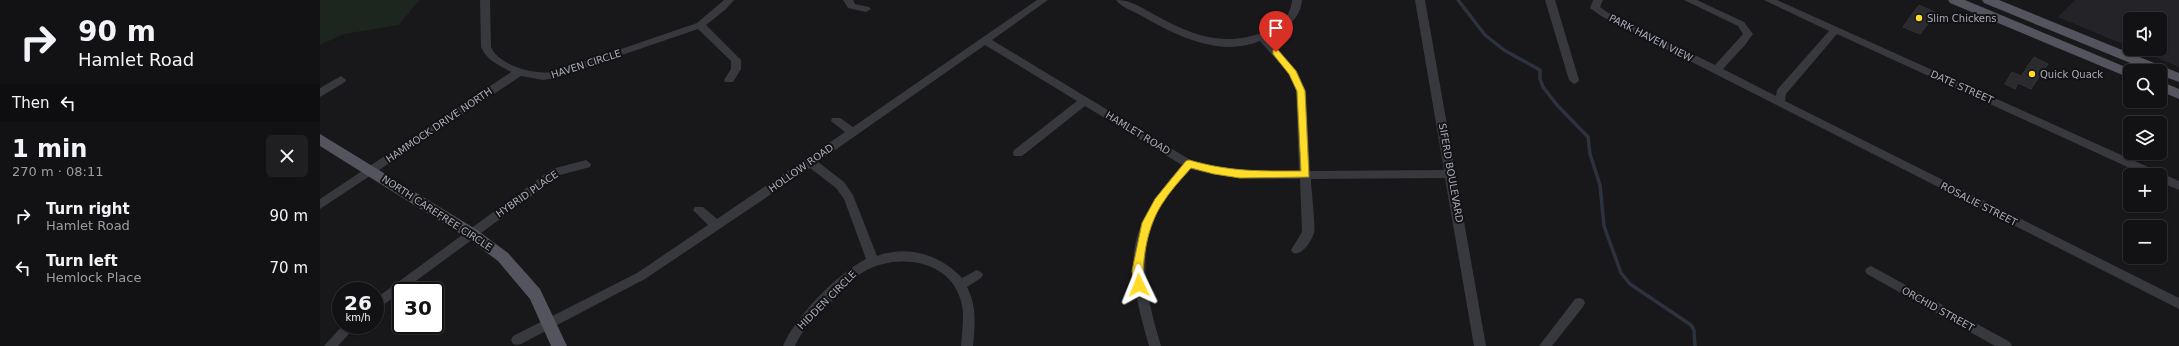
<!DOCTYPE html>
<meta charset="utf-8">
<style>
:root{--surface:#121114;--page:#1f1f22;--text:#f1f3f6;--muted:#9c9da0;--line:#313134}
body{margin:0;font-family:"DejaVu Sans",sans-serif;background:var(--page);color:var(--text);height:100vh;display:flex;flex-direction:column;font-size:15px;white-space:nowrap}
*{box-sizing:border-box;margin:0}
p{font-size:13px;color:var(--muted)}
.icon{flex:none;width:22px;height:22px;fill:none;stroke:currentColor;stroke-width:2;stroke-linecap:round;stroke-linejoin:round}
.map{position:relative;flex:1;overflow:hidden}
.details{display:flex;flex-direction:column;background:var(--surface);width:320px}
.details>*{flex:none}
.banner{background:#121114;color:var(--text);overflow:hidden}
.tools{position:absolute;left:1803px;top:12px;display:grid;gap:8px}
.tools a{display:grid;place-items:center;width:44px;height:44px;border-radius:6px;background:var(--surface);box-shadow:0 1px 3px #0004,0 0 0 1px var(--line);font-size:20px}
.speed{position:absolute;left:12px;top:282px;display:flex;gap:8px;font-size:20px;font-weight:700;text-align:center}
.speed>*{display:grid;place-content:center;width:52px;height:52px;border-radius:50%;background:var(--surface);box-shadow:0 1px 3px #0004,0 0 0 1px var(--line);line-height:1}
.speed small{font-size:10px;font-weight:400}
.speed .limit{border:2px solid #111;border-radius:6px;background:#fff;color:#111}
.pin{position:absolute;display:grid;place-items:center;width:34px;height:34px;color:#fff;margin:-41px -17px;border-radius:50% 50% 50% 0;rotate:-45deg;box-shadow:0 0 4px #0007}
.pin .icon{rotate:45deg}
.me{position:absolute;width:44px;margin:-22px;rotate:358deg;stroke-linejoin:round;filter:drop-shadow(0 0 3px #0008)}
.turn{display:flex;align-items:center;gap:14px;height:84px;padding:0 12px;font-size:18px}
.turn .icon{width:52px;height:52px;stroke-width:2.5}
.turn b{display:block;font-size:28px;line-height:34px}
.then{display:flex;align-items:center;height:38px;padding:0 12px;background:#0003;gap:8px;font-size:15px}
.round{display:grid;place-items:center;flex:none;width:42px;height:42px;border-radius:6px;background:var(--page)}
.summary{display:flex;align-items:center;justify-content:space-between;height:68px;padding:0 12px}
h1{font-size:24px;font-weight:600;line-height:30px}
ul{padding:0;list-style:none}
li{display:flex;align-items:center;gap:12px;height:52px;padding:0 12px}
li div{flex:1}
li b{display:block;font-size:15px}
li em{font-style:normal}
main{display:flex;flex:1;min-height:0}
.map>svg:first-child{display:block}
</style>
<main>
<section class="details">
<div class="banner">
<div class="turn"><svg class="icon" aria-label="right" viewBox="0 0 24 24"><path d="M7 20v-9h11M14 6l5 5-5 5"/></svg><div><b>90 m</b>Hamlet Road</div></div>
<div class="then">Then<svg class="icon" aria-label="left" viewBox="0 0 24 24"><path d="M17 20v-9H6M10 6l-5 5 5 5"/></svg></div>
</div>
<div class="summary"><div><h1>1 min</h1><p>270 m · 08:11</p></div><a class="round"><svg class="icon" aria-label="close" viewBox="0 0 24 24"><path d="M6 6l12 12M18 6L6 18"/></svg></a></div>
<ul>
<li><svg class="icon" aria-label="right" viewBox="0 0 24 24"><path d="M7 20v-9h11M14 6l5 5-5 5"/></svg><div><b>Turn right</b><p>Hamlet Road</p></div><em>90 m</em></li>
<li><svg class="icon" aria-label="left" viewBox="0 0 24 24"><path d="M17 20v-9H6M10 6l-5 5 5 5"/></svg><div><b>Turn left</b><p>Hemlock Place</p></div><em>70 m</em></li>
</ul>
</section>
<div class="map">
<svg width="1859" height="346" viewBox="0 0 1859 346">
<rect width="100%" height="100%" fill="#18171a"/>
<path fill="#242327" d="M1755 0H1859V67L1816 49H1840V19H1810V47L1738 17Z"/>
<path fill="#1d251f" d="M0 0H99L79 25 24 34 0 45Z"/>
<g fill="none" stroke-linecap="round" stroke-linejoin="round">
<path stroke="#2c333f" stroke-width="3.5" d="M1138 0 1165 35 1184 50 1220 70V79L1223 87 1237 105 1268 137 1270 154 1280 185 1284 226 1301 273 1310 284 1371 325 1374 330 1375 346"/>
</g>
<path fill="#2b2a2e" stroke="#323136" d="M1599 5 1617 13 1600 34 1583 27Z
M1714 57 1728 64 1711 89 1698 83 1695 89 1685 84 1692 72 1701 76Z"/>
<g fill="none" stroke-linecap="round" stroke-linejoin="round">
<path fill="#38383f" fill-rule="evenodd" d="M160 0H170L171 47C179 66 216 75 234 72L377 23 404 0H414L405 10 386 25 421 60V69L413 82H405L404 80 411 69V61L378 29 235 78 223 80 201 76 0 209V199L191 72C179 65 167 61 161 47Z
M523 0H533L535 4 549 7 551 9 546 12 528 8Z
M717 0H728L672 40 872 161C911 172 940 171 979 171L976 91 969 74 940 41C899 58 855 35 820 15 813 11 801 7 796 0 812 0 822 8 835 15 873 36 905 48 946 31 961 25 971 16 972 0H982C980 20 965 30 948 38L977 71 986 91 990 171 1124 170 1095 0H1105L1166 346H1154L1125 178 991 179C991 190 996 225 994 233 991 242 982 256 973 253L971 250 982 232 980 179C939 179 911 180 871 169 861 180 851 191 842 204 814 250 827 298 841 346H829C805 263 803 232 862 165L765 106 702 156H694L693 153 694 150 757 101 665 45 498 162 524 182 533 195 557 256C587 245 620 254 642 278L657 270 661 272 663 275 661 278 647 287C657 306 655 325 653 346H641C642 331 645 315 641 301 630 259 577 253 545 271 531 279 520 293 509 304 496 317 482 329 475 346H463C475 317 518 273 546 259L524 199 516 188 490 168 325 279 201 344 197 345 193 344 191 340 193 336 317 273 388 225 373 210 375 207H383L397 219 525 132 511 121 512 118H520L533 127Z
M1225 0H1235L1259 80 1258 82 1254 84 1249 80Z
M1273 0H1283L1280 7 1287 12 1395 65 1423 34 1418 26 1364 0H1377L1424 22 1433 34 1425 45 1403 69 1456 96 1457 90 1509 31 1444 0H1457L1859 181V190L1840 182V175H1825L1517 34 1466 94 1465 101 1859 298V309L1281 16 1270 8Z
M21 76 26 80 25 82 0 97V88Z
M266 160 271 164 270 167 240 175 55 311V299L232 169Z
M1551 266 1690 342 1692 346H1675L1547 274 1545 271 1547 268Z
M1259 298 1263 299 1265 303 1263 307 1232 346H1219L1255 299Z
M23 325H37L18 346H4Z"/>
<path fill="#54545e" fill-rule="evenodd" d="M1628 0H1645L1815 71H1810V77L1805 76 1630 3Z
M1662 0H1679L1859 73V82L1840 75V71H1830L1664 3Z
M1840 81 1859 89V99L1840 91Z
M0 134 157 230 188 253 220 289 247 346H231L210 299 178 261 147 238 0 146Z"/>
</g>
<path fill="#ffdc2a" stroke="#a68f1b" d="M953 50H958L976 71 985 91 989 177 920 178 894 174 871 168C861 179 850 191 842 204 828 225 821 260 824 285L819 289 815 288 812 271 822 223 835 199 866 161 869 160C911 172 939 171 981 171L977 91 969 74 953 54Z"/>
<g fill="#ffdc2a" stroke="#131215" stroke-width="1.5">
<circle cx="1599" cy="18" r="4"/>
<circle cx="1712" cy="74" r="4"/>
</g>
<g text-anchor="middle" dominant-baseline="central" stroke-width="4" stroke-linejoin="round" paint-order="stroke">
<g font-size="10" fill="#a8abbb" stroke="#131215" text-anchor="start">
<text x="1607" y="18">Slim Chickens</text>
<text x="1720" y="74">Quick Quack</text>
</g>
<g font-size="10" fill="#a8abbb" stroke="#131215">
<text transform="translate(1331 38) rotate(27)">PARK HAVEN VIEW</text>
<text transform="translate(266 64) rotate(-18)">HAVEN CIRCLE</text>
<text transform="translate(1642 87) rotate(24)">DATE STREET</text>
<text transform="translate(119 125) rotate(-34)">HAMMOCK DRIVE NORTH</text>
<text transform="translate(818 133) rotate(31)">HAMLET ROAD</text>
<text transform="translate(481 168) rotate(-35)">HOLLOW ROAD</text>
<text transform="translate(1131 173) rotate(80)">SIFERD BOULEVARD</text>
<text transform="translate(207 194) rotate(-35)">HYBRID PLACE</text>
<text transform="translate(1659 204) rotate(27)">ROSALIE STREET</text>
<text transform="translate(117 213) rotate(33)">NORTH CAREFREE CIRCLE</text>
<text transform="translate(507 300) rotate(-45)">HIDDEN CIRCLE</text>
<text transform="translate(1618 309) rotate(29)">ORCHID STREET</text>
</g>
</g>
</svg>
<div class="tools">
<a><svg class="icon" aria-label="sound" viewBox="0 0 24 24"><path d="M4 9h4l5-4v14l-5-4H4zM17 9q2 3 0 6"/></svg></a>
<a><svg class="icon" aria-label="search" viewBox="0 0 24 24"><circle cx="10" cy="10" r="6"/><path d="M15 15l6 6"/></svg></a>
<a><svg class="icon" aria-label="layers" viewBox="0 0 24 24"><path d="M12 4l9 5-9 5-9-5zM3 14l9 5 9-5"/></svg></a>
<a>+</a>
<a>−</a>
</div>
<div class="speed"><div>26<small>km/h</small></div><div class="limit">30</div></div>
<div class="pin" style="left:956px;top:52px;background:#d93025"><svg class="icon" aria-label="arrive" viewBox="0 0 24 24"><path d="M6 21V4h12l-3 4 3 4H6"/></svg></div>
<svg class="me" style="left:819px;top:285px" viewBox="-20 -20 40 40"><path d="M0-17L14 15 0 8-14 15z" fill="#ffdc2a" stroke="#fff" stroke-width="4"/></svg>
</div>
</main>
